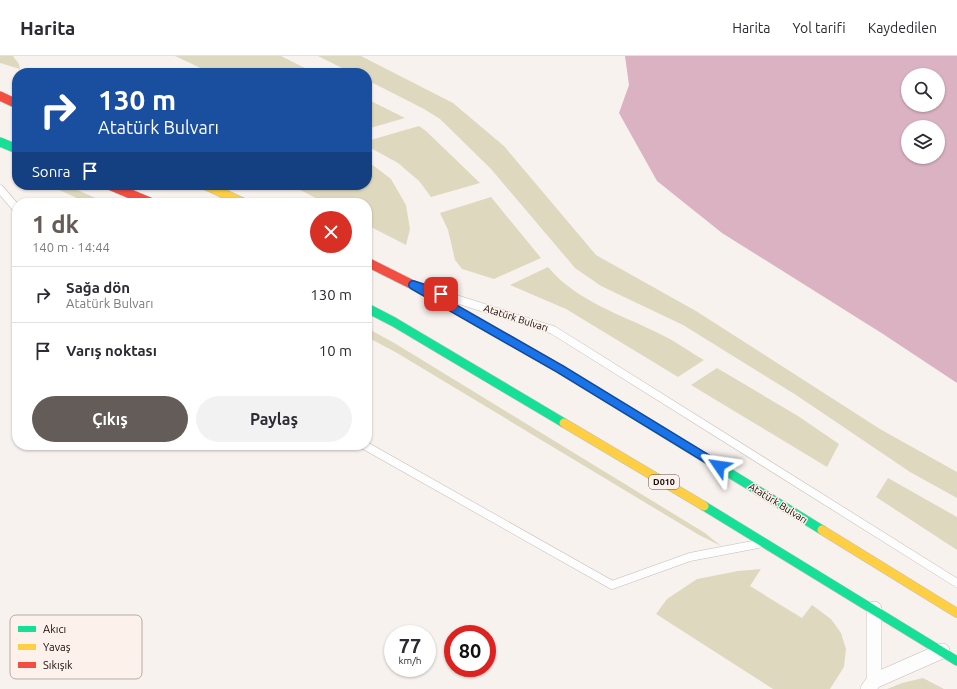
<!DOCTYPE html>
<html lang="tr">
<meta charset="utf-8">
<style>
:root{--surface:#fff;--page:#f2f2f3;--text:#2b2b33;--muted:#7c7c81;--line:#e1e1e2;--accent:#645c58}
body{margin:0;font-family:Ubuntu,sans-serif;background:var(--page);color:var(--text);height:100vh;display:flex;flex-direction:column;font-size:15px;white-space:nowrap}
*{box-sizing:border-box;margin:0}
p{font-size:13px;color:var(--muted)}
.icon{flex:none;width:22px;height:22px;fill:none;stroke:currentColor;stroke-width:2;stroke-linecap:round;stroke-linejoin:round}
.map{position:relative;flex:1;overflow:hidden}
.side{position:absolute;left:12px;top:142px;width:360px;height:252px;display:flex;flex-direction:column;background:var(--surface);border-radius:16px;box-shadow:0 1px 3px #0004}
.side>*{flex:none}
.top-card{position:absolute;left:12px;top:12px;width:360px;height:122px;border-radius:16px;box-shadow:0 1px 3px #0004;background:#1a4fa0;color:#fff;overflow:hidden}
.buttons{position:absolute;left:901px;top:12px;display:grid;gap:8px}
.buttons a{display:grid;place-items:center;width:44px;height:44px;border-radius:50%;background:var(--surface);box-shadow:0 1px 3px #0004;font-size:20px}
.speed{position:absolute;left:384px;top:569px;display:flex;gap:8px;font-size:20px;font-weight:700;text-align:center}
.speed>*{display:grid;place-content:center;width:52px;height:52px;border-radius:50%;background:var(--surface);box-shadow:0 1px 3px #0004;line-height:1}
.speed small{font-size:10px;font-weight:400}
.speed .limit{border:6px solid #d22;background:#fff;color:#111}
.pin{position:absolute;display:grid;place-items:center;width:34px;height:34px;color:#fff;margin:-17px;border-radius:8px;box-shadow:0 2px 6px #0006}
.me{position:absolute;width:44px;margin:-22px;rotate:302deg;stroke-linejoin:round;filter:drop-shadow(0 0 3px #0008)}
.turn{display:flex;align-items:center;gap:14px;height:84px;padding:0 20px;font-size:18px}
.turn .icon{width:52px;height:52px;stroke-width:2.5}
.turn b{display:block;font-size:28px;line-height:34px}
.then{display:flex;align-items:center;height:38px;padding:0 20px;background:#0003;gap:8px;font-size:15px}
.round{display:grid;place-items:center;flex:none;width:42px;height:42px;border-radius:21px;background:var(--page)}
.summary{display:flex;align-items:center;justify-content:space-between;height:68px;padding:0 20px}
h1{font-size:24px;font-weight:600;line-height:30px;color:var(--accent)}
.action{display:flex;gap:8px;margin-top:auto;padding:8px 20px}
.action a{flex:1;height:46px;border-radius:24px;background:var(--accent);color:#fff;font-size:16px;font-weight:600;line-height:46px;text-align:center}
.action a+a{background:var(--page);color:var(--text)}
ul{padding:0;list-style:none}
li{display:flex;align-items:center;gap:12px;height:56px;padding:0 20px;border-top:1px solid var(--line)}
li div{flex:1}
li b{display:block;font-size:15px}
li em{font-style:normal}
header{display:flex;align-items:center;gap:24px;box-sizing:border-box;height:56px;padding:0 20px;background:var(--surface);border-bottom:1px solid var(--line)}
header strong{font-size:19px}
nav{display:flex;gap:22px;margin-inline-start:auto;font-size:14px}
.map>svg:first-child{display:block}
</style>
<header>
<strong>Harita</strong>
<nav><a>Harita</a><a>Yol tarifi</a><a>Kaydedilen</a></nav>
</header>
<div class="map">
<svg width="957" height="633" viewBox="0 0 957 633">
<rect width="100%" height="100%" fill="#f8f2ef"/>
<path fill="#ded9be" d="M0 0H13L19 8 20 13 0 7Z
M175 0H281L315 17H211Z
M318 0H361L453 47 504 90 596 199 696 255 880 373 957 416V442L910 416 796 339 683 269 601 230 575 212 491 113 440 63 424 53 367 24V17H352Z
M367 43 405 62 367 73Z
M419 70 426 75 480 127 431 141 419 125 398 107 367 90V85Z
M367 106 374 110 391 123 406 149 410 173 406 189 367 169V147H325L291 129H367Z
M48 129H66L107 147H88Z
M491 141 541 202 494 223 462 213 455 204 448 174 440 157Z
M548 211C577 246 623 259 662 279 677 286 690 296 704 304L678 321 566 253 510 229Z
M367 272 396 288 705 477 721 490 699 479 397 297 367 281Z
M717 312 798 360 839 388 827 411 691 329Z
M888 422 957 461V494L876 441Z
M761 513 750 530 802 562 812 549 831 563 841 577 846 593 844 611 830 633H773L656 558 667 543 697 523 738 515Z
M923 622 944 633H887L902 627Z"/>
<path fill="#dbb2c2" fill-rule="evenodd" d="M625 0H957V327L883 278 722 177 657 125 619 57 629 29ZM908 19H938V49H908ZM908 71H938V101H908Z"/>
<g fill="none" stroke-linecap="round" stroke-linejoin="round">
<defs>
<path id="lane" d="M0 133 17 153
M453 242 553 274 957 527
M364 389 612 529 690 501 758 488"/>
<path id="street" d="M874 553V625
M868 633 874 625 942 595"/>
<path id="fast" d="M0 86 17 93
M367 252 394 266 564 367
M562 314 822 474
M704 450 957 605"/>
<path id="slow" d="M205 129 244 147
M564 367 704 450
M822 474 957 557"/>
<path id="jam" d="M0 40 17 48
M109 129 152 147
M367 206 413 229 562 314"/>
</defs>
<use href="#lane" stroke="#c5beba" stroke-width="9"/>
<use href="#street" stroke="#c5beba" stroke-width="16"/>
<use href="#fast" stroke="#c5beba" stroke-width="10"/>
<use href="#slow" stroke="#c5beba" stroke-width="10"/>
<use href="#jam" stroke="#c5beba" stroke-width="10"/>
<use href="#lane" stroke="#fefdfd" stroke-width="8"/>
<use href="#street" stroke="#fefdfd" stroke-width="15"/>
<use href="#fast" stroke="#16e098" stroke-width="9"/>
<use href="#slow" stroke="#ffcf43" stroke-width="9"/>
<use href="#jam" stroke="#f24e42" stroke-width="9"/>
</g>
<g fill="none" stroke-linecap="round" stroke-linejoin="round">
<defs>
<path id="route" d="M441 238 413 229 560 313 719 410"/>
</defs>
<use href="#route" stroke="#114b97" stroke-width="10"/>
<use href="#route" stroke="#1a73e8" stroke-width="7"/>
</g>
<g text-anchor="middle" dominant-baseline="central" stroke-width="3" stroke-linejoin="round" paint-order="stroke">
<rect fill="#fcf1eb" stroke="#5a504b" stroke-width="1" x="649" y="419" width="30" height="14" rx="3"/>
<g font-size="9" font-weight="bold" fill="#140b07">
<text x="664" y="426">D010</text>
</g>
<g font-size="10" fill="#140b07" stroke="#fcf1eb">
<text transform="translate(516 262) rotate(18)">Atatürk Bulvarı</text>
<text transform="translate(778 447) rotate(32)">Atatürk Bulvarı</text>
</g>
</g>
<rect x="10" y="559" width="132" height="64" rx="6" fill="#fcf1eb" stroke="#b6aca7" stroke-width="1"/>
<rect x="18" y="570" width="18" height="6" fill="#16e098"/>
<rect x="18" y="588" width="18" height="6" fill="#ffcf43"/>
<rect x="18" y="606" width="18" height="6" fill="#f24e42"/>
<g font-size="11" fill="#140b07">
<text x="43" y="577">Akıcı</text>
<text x="43" y="595">Yavaş</text>
<text x="43" y="613">Sıkışık</text>
</g>
</svg>
<div class="buttons">
<a><svg class="icon" aria-label="search" viewBox="0 0 24 24"><circle cx="10" cy="10" r="6"/><path d="M15 15l6 6"/></svg></a>
<a><svg class="icon" aria-label="layers" viewBox="0 0 24 24"><path d="M12 4l9 5-9 5-9-5zM3 14l9 5 9-5"/></svg></a>
</div>
<div class="speed"><div>77<small>km/h</small></div><div class="limit">80</div></div>
<div class="pin" style="left:441px;top:238px;background:#d93025"><svg class="icon" aria-label="arrive" viewBox="0 0 24 24"><path d="M6 21V4h12l-3 4 3 4H6"/></svg></div>
<svg class="me" style="left:719px;top:410px" viewBox="-20 -20 40 40"><path d="M0-17L14 15 0 8-14 15z" fill="#1a73e8" stroke="#fff" stroke-width="4"/></svg>
<div class="top-card">
<div class="turn"><svg class="icon" aria-label="right" viewBox="0 0 24 24"><path d="M7 20v-9h11M14 6l5 5-5 5"/></svg><div><b>130 m</b>Atatürk Bulvarı</div></div>
<div class="then">Sonra<svg class="icon" aria-label="arrive" viewBox="0 0 24 24"><path d="M6 21V4h12l-3 4 3 4H6"/></svg></div>
</div>
<section class="side">
<div class="summary"><div><h1>1 dk</h1><p>140 m · 14:44</p></div><a class="round" style="background:#d93025;color:#fff"><svg class="icon" aria-label="close" viewBox="0 0 24 24"><path d="M6 6l12 12M18 6L6 18"/></svg></a></div>
<ul>
<li><svg class="icon" aria-label="right" viewBox="0 0 24 24"><path d="M7 20v-9h11M14 6l5 5-5 5"/></svg><div><b>Sağa dön</b><p>Atatürk Bulvarı</p></div><em>130 m</em></li>
<li><svg class="icon" aria-label="arrive" viewBox="0 0 24 24"><path d="M6 21V4h12l-3 4 3 4H6"/></svg><div><b>Varış noktası</b></div><em>10 m</em></li>
</ul>
<div class="action"><a>Çıkış</a><a>Paylaş</a></div>
</section>
</div>
